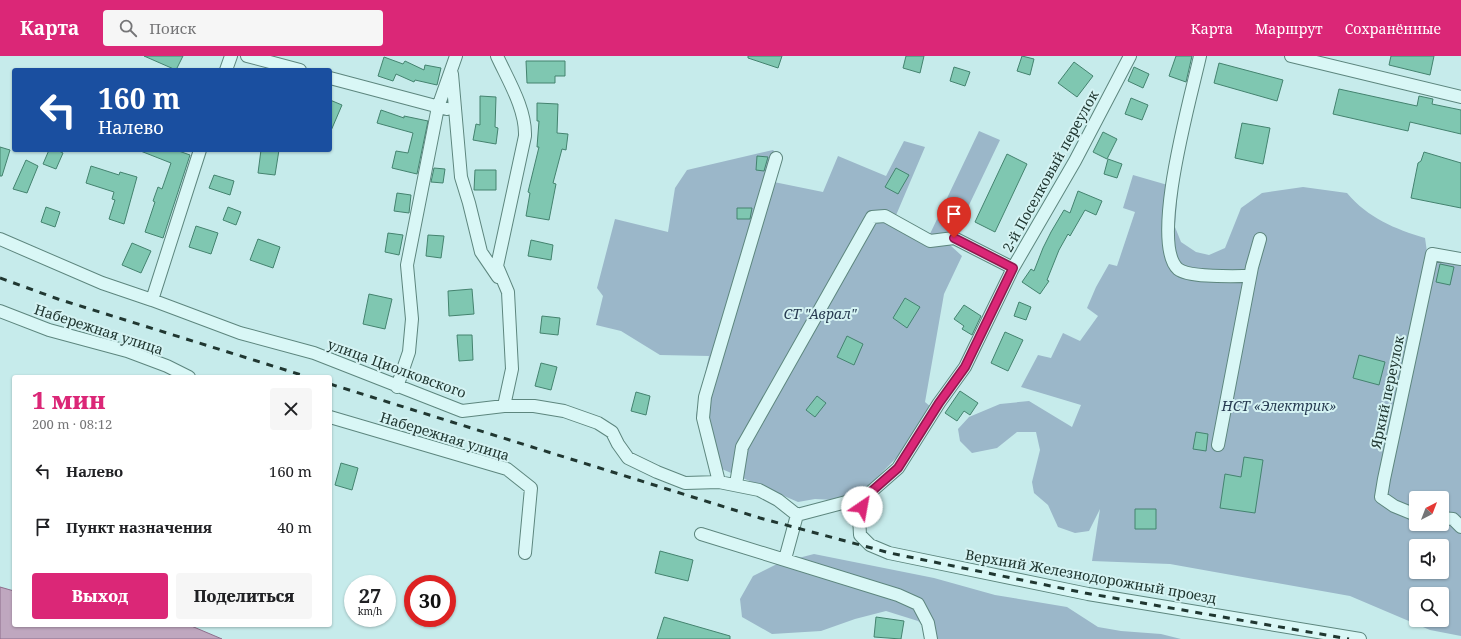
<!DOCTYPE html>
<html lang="ru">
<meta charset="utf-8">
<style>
:root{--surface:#fff;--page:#f6f6f6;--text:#202124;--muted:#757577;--accent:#db2777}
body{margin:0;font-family:"Noto Serif",serif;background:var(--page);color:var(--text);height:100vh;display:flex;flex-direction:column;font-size:15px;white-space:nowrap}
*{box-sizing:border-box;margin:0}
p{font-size:13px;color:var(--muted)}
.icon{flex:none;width:22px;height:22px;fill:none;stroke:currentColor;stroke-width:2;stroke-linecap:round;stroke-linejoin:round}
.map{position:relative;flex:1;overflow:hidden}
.side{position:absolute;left:12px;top:319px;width:320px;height:252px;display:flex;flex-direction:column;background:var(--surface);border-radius:4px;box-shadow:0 1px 3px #0004}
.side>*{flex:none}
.banner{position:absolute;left:12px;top:12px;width:320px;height:84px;border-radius:4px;box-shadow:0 1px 3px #0004;background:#1a4fa0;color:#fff;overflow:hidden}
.needle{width:26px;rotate:42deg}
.buttons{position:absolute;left:1409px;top:435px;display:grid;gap:8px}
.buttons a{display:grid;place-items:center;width:40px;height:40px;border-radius:4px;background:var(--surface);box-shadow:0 1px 3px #0004;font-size:20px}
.speed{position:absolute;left:344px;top:519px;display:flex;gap:8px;font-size:20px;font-weight:700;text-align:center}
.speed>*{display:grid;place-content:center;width:52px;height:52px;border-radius:50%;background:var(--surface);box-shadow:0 1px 3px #0004;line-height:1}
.speed small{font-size:10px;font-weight:400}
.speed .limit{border:6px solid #d22;background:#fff;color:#111}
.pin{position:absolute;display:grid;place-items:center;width:34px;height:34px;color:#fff;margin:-41px -17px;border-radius:50% 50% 50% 0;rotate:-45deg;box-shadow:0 0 4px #0007}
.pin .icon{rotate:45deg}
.me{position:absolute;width:44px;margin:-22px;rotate:33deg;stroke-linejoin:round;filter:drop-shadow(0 0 3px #0008)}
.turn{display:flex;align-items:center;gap:14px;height:84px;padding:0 20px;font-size:18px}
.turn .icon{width:52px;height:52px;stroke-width:2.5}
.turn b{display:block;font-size:28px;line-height:34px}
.round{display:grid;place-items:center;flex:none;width:42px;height:42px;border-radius:4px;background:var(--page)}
.head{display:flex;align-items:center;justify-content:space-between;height:68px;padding:0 20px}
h1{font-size:24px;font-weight:800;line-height:30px;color:var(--accent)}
.primary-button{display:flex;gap:8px;margin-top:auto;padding:8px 20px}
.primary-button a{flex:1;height:46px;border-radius:4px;background:var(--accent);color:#fff;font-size:16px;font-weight:800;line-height:46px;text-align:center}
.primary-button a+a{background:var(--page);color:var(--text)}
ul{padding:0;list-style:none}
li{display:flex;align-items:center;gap:12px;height:56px;padding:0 20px}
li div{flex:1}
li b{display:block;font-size:15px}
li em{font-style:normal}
header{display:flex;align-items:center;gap:24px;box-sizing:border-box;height:56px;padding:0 20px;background:var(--accent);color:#fff}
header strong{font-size:19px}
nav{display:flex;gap:22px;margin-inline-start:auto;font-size:14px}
.search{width:280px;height:36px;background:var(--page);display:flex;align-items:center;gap:10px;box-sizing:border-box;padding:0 14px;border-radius:4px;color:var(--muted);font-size:15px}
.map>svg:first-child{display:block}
</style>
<header>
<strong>Карта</strong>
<div class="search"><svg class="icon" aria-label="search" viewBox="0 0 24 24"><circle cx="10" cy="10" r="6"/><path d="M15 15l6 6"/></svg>Поиск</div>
<nav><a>Карта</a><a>Маршрут</a><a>Сохранённые</a></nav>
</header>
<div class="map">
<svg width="1461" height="583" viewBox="0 0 1461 583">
<rect width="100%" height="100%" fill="#c6ebeb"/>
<path fill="#9bb7c9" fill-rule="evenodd" d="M979 75 1000 84 950 189 962 200 944 238 925 346 931 351 904 394 854 445 815 443 798 446 708 407 696 359 709 300 660 299 621 275 596 269 603 240 597 232 615 163 668 176 675 132 687 114 773 94 776 97 769 125 823 136 838 100 886 120 904 85 925 91 894 164 929 180Z
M1133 119 1178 132 1175 171 1181 186 1196 196 1209 199 1225 192 1241 152 1262 137 1303 131 1347 137C1368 162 1395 173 1425 182L1427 196 1461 205V580L1430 574 1350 540 1170 508 1092 505 1100 453 1089 475 1075 477 1058 471 1048 449 1034 437 1032 426 1040 394 1036 376H1017L997 392 972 397 960 385 958 373 969 361 1000 348 1029 345 1072 371 1081 349 1021 331 1038 299 1051 302 1063 277 1080 285 1098 260 1087 252 1096 231 1109 208 1117 210 1135 156 1123 152ZM1416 442H1442V468H1416ZM1416 490H1442V516H1416ZM1416 538H1442V564H1416Z
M814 498 934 522 995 539 1067 551 1098 571 1121 575 1161 578 1181 583H938L918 565 886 555 855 563 821 575 772 578 742 561 740 543 753 520 779 507Z"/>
<path fill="#bfa7bf" stroke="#8d6e8c" d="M0 531 14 535V569H189L222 583H0Z"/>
<path fill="#7fc7b1" stroke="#44836f" d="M144 0H183L176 14Z
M748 0H782L778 12 748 2Z
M906 0H924L920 17 903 12Z
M1022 0 1034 3 1030 19 1017 15Z
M1176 0H1192L1186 26 1169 20Z
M1391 0H1434L1430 19 1389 9Z
M384 1 403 8 405 5 424 14 425 9 441 12 437 29 415 24 414 26 396 18 393 25 378 20Z
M526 5H565V20H555V27H527Z
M1074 6 1093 20 1077 41 1058 27Z
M1219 7 1283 24 1277 45 1214 27Z
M954 11 970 16 965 30 950 25Z
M1134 11 1149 18 1143 32 1128 25Z
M1339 33 1417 50 1419 40 1433 43 1432 48 1461 54V78L1410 66 1408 75 1333 58Z
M480 40 496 41 495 71 498 72 496 88 473 84 476 68 480 69Z
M1131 42 1148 49 1142 64 1125 58Z
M330 44 342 49 330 77Z
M537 47 558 48 557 77 568 78 566 94 562 93 553 127 556 128 549 164 526 160 530 137 528 136 539 91H537L539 65H537Z
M381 54 404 62V60L428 65 417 118 392 112 396 95 408 97 413 77 377 67Z
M1242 67 1270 72 1263 108 1235 102Z
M1103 76 1117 83 1107 103 1093 96Z
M0 91 10 94 2 120H0Z
M49 94H57L63 97 56 113 43 108Z
M138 94H176L190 99 163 182 145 176 155 146 153 145 158 131 162 133 171 107Z
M261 94H279L275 119 258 117Z
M1424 96 1461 107V152L1411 142 1418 107 1421 105Z
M1007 98 1027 108 995 176 975 166Z
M757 100 768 101 764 115 756 114Z
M1108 103 1122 108 1117 122 1104 118Z
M26 104 38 110 27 137 13 133Z
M91 110 119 119 120 116 137 121 124 168 109 163 115 144 112 143 114 136 86 127Z
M434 112 445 113 443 127 431 126Z
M896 112 909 119 898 138 885 131Z
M475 114H496V134H474Z
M214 119 234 125 230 139 209 132Z
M1078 135 1102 145 1096 159 1085 154 1070 180 1068 178 1059 194 1047 224 1049 225 1040 238 1022 226 1031 213 1034 215 1043 192 1051 176 1064 154 1070 157Z
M397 137 411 139 409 157 394 155Z
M46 151 60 156 55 171 41 166Z
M228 151 241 156 236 169 223 164Z
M737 152H752L750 163H737Z
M196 170 218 177 211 198 189 191Z
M388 177 403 179 399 199 385 196Z
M428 179 444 180 441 202 426 200Z
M258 183 280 191 273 212 250 204Z
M531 184 553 189 551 204 528 200Z
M132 187 151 195 141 217 122 209Z
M1440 208 1454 211 1450 229 1436 226Z
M472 233 474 258 449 260 448 235Z
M369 238 392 243 385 273 363 268Z
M905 242 920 251 907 272 893 262Z
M1019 246 1031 251 1026 264 1014 260Z
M964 249 981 260 972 279 962 273 964 270 954 263Z
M542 260 560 262 558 279 540 277Z
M1005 276 1023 284 1008 315 991 307Z
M457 279H472L473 304 459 305Z
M847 280 863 288 854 309 837 301Z
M1359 299 1385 306 1379 329 1353 322Z
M541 307 557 311 551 334 535 330Z
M960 335 978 347 970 359 964 355 957 365 945 357Z
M636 336 650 340 646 359 631 355Z
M817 340 826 347 815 361 806 354Z
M1196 376 1208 378 1206 395 1193 393Z
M1244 401 1263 404 1255 457 1220 452 1225 418 1241 421Z
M341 407 358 412 352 434 335 429Z
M1135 453H1156V473H1135Z
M660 495 693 504 688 525 655 517Z
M664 561 730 580V583H657Z
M876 561 904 565 901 583 874 581Z"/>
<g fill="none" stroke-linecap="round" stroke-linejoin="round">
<defs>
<path id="street" d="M247 0 300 14
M497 0C508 24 526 53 525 80L497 210 508 236 512 313 504 350
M1200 0C1192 37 1149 187 1178 213 1189 222 1235 220 1250 220
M1291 0 1461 41
M226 14 231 0
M452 18 461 121 469 147 481 196 498 221
M330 22 447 53
M0 183 102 227 152 244 240 277 314 297 462 355 504 350H534L564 355 598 367 612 376 618 388 628 402 657 416 685 427 719 426 759 434 778 444 797 459 865 441 898 412 939 347 965 311 1013 212 1075 105 1130 0
M152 244 200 94
M0 255 49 274 127 295 167 310 189 321
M397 331 409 296 412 263 407 209 438 51 456 0
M330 361 507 413 531 432 525 497
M1218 389 1252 211 1260 183
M719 426 703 362 705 341 776 102
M736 428 742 391 872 161 885 160 930 185 954 182 1013 212
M865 441 859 460 860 479 870 489 889 497 1088 538 1360 583
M1416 459 1394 450 1381 441 1384 423 1432 198 1461 203
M1442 462 1453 463 1461 471
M701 478 898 539 918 548 928 567 931 583
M785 503 797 459"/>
</defs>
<use href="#street" stroke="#5d867e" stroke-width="14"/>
<use href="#street" stroke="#d9f7f6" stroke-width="12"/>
<path stroke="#203731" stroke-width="3" stroke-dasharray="7 7" stroke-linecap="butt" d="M0 222 58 243 308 321
M330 328 760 462 890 497 1085 537 1349 583"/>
</g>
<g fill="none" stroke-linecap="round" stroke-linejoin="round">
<defs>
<path id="route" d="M862 451 864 442 898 412 939 347 965 311 1013 212 954 182"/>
</defs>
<use href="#route" stroke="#8e194d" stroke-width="10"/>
<use href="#route" stroke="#db2777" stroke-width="7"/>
</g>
<g text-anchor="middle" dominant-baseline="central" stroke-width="4" stroke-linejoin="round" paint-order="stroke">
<g font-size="14" fill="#203731" stroke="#d5f3f3">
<text transform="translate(1050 115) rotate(-61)">2-й Поселковый переулок</text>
<text transform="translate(99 273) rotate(18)">Набережная улица</text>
<text transform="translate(397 312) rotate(20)">улица Циолковского</text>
<text transform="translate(1387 336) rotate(-78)">Яркий переулок</text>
<text transform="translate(445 380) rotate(17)">Набережная улица</text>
<text transform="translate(1091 520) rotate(10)">Верхний Железнодорожный проезд</text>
</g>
<g font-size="14" font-style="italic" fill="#283c52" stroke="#d5f3f3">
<text x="820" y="257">СТ "Аврал"</text>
<text x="1279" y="349">НСТ «Электрик»</text>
</g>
</g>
</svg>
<div class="buttons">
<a><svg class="needle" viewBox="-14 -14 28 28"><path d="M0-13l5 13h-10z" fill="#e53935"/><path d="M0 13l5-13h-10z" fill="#757577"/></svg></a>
<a><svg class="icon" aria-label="sound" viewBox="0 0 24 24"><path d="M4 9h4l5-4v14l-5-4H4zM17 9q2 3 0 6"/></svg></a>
<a><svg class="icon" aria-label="search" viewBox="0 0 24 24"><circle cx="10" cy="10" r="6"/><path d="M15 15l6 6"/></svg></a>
</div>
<div class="speed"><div>27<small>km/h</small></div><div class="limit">30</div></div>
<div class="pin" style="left:954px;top:182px;background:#d93025"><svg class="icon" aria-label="arrive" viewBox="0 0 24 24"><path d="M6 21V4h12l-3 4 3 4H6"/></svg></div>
<svg class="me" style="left:862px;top:451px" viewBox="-20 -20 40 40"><circle r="19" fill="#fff"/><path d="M0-13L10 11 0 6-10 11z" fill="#db2777"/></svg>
<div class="banner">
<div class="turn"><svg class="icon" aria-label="left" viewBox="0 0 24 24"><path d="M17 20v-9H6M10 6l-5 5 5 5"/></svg><div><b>160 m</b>Налево</div></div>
</div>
<section class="side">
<div class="head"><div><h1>1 мин</h1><p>200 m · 08:12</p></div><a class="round"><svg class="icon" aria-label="close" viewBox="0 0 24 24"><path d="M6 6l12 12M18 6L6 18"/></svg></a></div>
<ul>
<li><svg class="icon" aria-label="left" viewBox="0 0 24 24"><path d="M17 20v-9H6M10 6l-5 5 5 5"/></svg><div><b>Налево</b></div><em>160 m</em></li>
<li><svg class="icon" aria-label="arrive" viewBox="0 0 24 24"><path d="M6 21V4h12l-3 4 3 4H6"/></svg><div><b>Пункт назначения</b></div><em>40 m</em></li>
</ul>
<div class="primary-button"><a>Выход</a><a>Поделиться</a></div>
</section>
</div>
